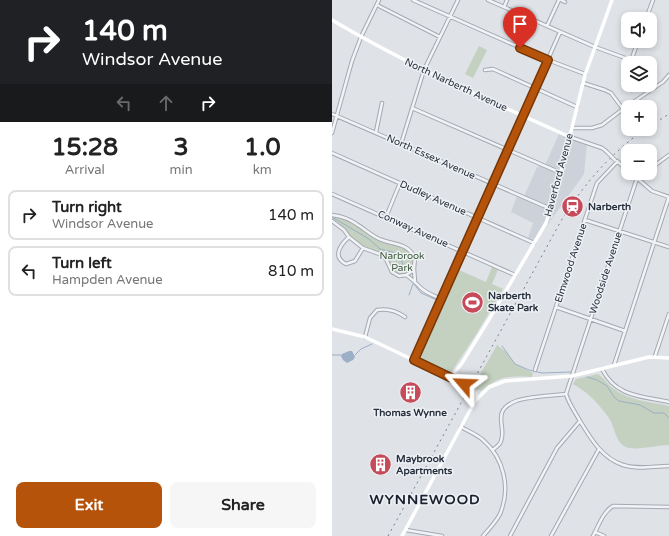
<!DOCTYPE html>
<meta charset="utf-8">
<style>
:root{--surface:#fff;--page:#f6f6f6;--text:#222;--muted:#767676;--line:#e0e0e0;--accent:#b45309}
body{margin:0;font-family:"Varela Round",sans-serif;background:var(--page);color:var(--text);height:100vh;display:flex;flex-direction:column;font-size:15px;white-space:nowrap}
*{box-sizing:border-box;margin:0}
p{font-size:13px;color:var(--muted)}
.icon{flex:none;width:22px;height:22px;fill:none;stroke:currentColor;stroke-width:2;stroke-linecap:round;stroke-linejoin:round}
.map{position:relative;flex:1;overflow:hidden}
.details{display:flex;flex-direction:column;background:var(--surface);width:332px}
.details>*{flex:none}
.guide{background:#202124;color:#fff;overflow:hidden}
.controls{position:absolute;left:289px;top:12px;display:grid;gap:8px}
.controls a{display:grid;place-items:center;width:36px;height:36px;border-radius:8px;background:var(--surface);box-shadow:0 2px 6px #0003;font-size:20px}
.pin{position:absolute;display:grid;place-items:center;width:34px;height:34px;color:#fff;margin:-41px -17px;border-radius:50% 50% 50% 0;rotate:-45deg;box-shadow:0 0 4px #0007}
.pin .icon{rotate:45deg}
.me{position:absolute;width:44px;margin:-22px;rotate:296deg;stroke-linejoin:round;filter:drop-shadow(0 0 3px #0008)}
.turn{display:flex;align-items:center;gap:14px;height:84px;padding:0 16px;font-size:18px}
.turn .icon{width:52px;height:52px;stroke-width:2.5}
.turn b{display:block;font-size:28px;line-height:34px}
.lanes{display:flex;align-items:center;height:38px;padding:0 16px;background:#0003;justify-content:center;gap:20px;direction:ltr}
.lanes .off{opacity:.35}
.eta{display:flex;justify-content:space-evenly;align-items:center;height:68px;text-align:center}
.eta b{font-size:24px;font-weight:800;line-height:28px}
.primary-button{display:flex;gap:8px;margin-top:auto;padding:8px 16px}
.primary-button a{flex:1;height:46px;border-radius:8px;background:var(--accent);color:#fff;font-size:16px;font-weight:800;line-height:46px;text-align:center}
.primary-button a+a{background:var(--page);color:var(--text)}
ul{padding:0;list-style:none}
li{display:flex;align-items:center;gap:12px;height:50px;margin:0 8px 6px;padding:0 8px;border:2px solid var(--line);border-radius:8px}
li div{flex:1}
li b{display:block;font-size:15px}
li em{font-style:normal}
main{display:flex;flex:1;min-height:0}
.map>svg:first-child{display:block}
</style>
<main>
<section class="details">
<div class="guide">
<div class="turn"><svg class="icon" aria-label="right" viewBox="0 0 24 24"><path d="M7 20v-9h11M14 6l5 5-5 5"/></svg><div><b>140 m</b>Windsor Avenue</div></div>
<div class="lanes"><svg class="icon off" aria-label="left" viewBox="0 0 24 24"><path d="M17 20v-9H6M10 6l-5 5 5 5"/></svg><svg class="icon off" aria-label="ahead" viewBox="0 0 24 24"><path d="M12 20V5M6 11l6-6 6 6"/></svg><svg class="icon" aria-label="right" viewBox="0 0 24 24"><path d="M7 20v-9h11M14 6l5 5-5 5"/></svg></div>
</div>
<div class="eta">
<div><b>15:28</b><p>Arrival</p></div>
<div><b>3</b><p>min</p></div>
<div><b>1.0</b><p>km</p></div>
</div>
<ul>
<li><svg class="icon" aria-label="right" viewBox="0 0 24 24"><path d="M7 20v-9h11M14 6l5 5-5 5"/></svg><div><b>Turn right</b><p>Windsor Avenue</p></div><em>140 m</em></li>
<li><svg class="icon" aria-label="left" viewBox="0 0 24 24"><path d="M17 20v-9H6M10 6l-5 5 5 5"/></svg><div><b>Turn left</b><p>Hampden Avenue</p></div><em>810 m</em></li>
</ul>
<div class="primary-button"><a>Exit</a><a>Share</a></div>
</section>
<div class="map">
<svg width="337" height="536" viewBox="0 0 337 536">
<rect width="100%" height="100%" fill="#dfe2e7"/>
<path fill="#cdd1d9" d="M227 134 255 144 252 174 204 241 196 238 201 223 179 212 185 196 191 199 205 167 213 165Z"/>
<path fill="#c4d1c0" d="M147 46 155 50 141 78 133 74Z
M0 215 17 219 50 240 71 246 83 257 82 269 74 275 67 276 60 272 54 259 50 255 31 248 17 237 12 230 0 221Z
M160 267 166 270 160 284 171 289 145 333 118 374 87 359 127 270 154 282Z
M165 345 174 352 183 364 201 373 200 377C176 376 169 375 149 391L141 387Z
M266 374C272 378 276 385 282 389 298 401 319 402 337 406V445C326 445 304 451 294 447 283 442 283 427 277 418 266 403 257 393 241 384L244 379Z"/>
<path fill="#9bafc6" d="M17 351H20L23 357 21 360 15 363 11 360 9 356 10 354Z"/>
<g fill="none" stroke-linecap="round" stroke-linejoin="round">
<path stroke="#9bafc6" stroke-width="1" d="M0 217 37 239 48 249 64 253 68 256 74 273
M79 280 89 293 105 300
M77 295 81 284
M170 346 183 364 197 370 210 373 239 372
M0 355H9
M23 355 29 349 40 344
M255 377 265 380 275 386 282 397 287 401 308 405 322 413H332L337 418"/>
<path stroke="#bbbec5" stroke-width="3.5" stroke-dasharray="3.5 2" stroke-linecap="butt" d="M132 384 140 388"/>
<defs>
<path id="street" d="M81 0 216 60 253 74
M156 0 263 47 296 59 301 63
M229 0 233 2
M45 5 108 37
M172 7 175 0
M314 19 321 0
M215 26 227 0
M299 61 306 41
M153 70 161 69 245 107
M251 83 273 90 279 93 291 109
M316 85 319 90
M80 108 229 173
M0 114 219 209
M191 116 228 32
M240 128H260L270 125 291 109 331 82 337 75
M44 132 50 103
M0 133 20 61 29 37 47 0
M238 137 270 148 274 151
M69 144 92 70 126 0
M0 153 202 243
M285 161 296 171
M318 169 337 155
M299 173 320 191 337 197
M312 173 305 178 234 394C237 404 243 412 248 421 259 439 270 458 291 465 306 470 322 466 337 466
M0 194 183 275
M0 215C9 216 18 219 26 225 34 230 41 237 50 240 64 245 74 243 83 257L82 269 83 281
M54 217 68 183
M253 220 337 247
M0 221 12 230 17 237 31 248 50 255 54 259 60 272 67 276 74 275 82 270
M17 237C8 245 0 257 14 264L23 261 31 248
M74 275C80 279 84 283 89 288 94 293 103 296 109 299
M224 307 293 331
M33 337 38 318 45 310C56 308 65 311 73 317
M323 356 337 314
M282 365 337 197
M270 369C284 397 309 396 337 402
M203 370 265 183 285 162
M129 427C136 431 144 434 151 440 172 458 179 488 168 514 164 522 157 529 151 536
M161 450C164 447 168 445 169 441 175 427 158 411 184 401 198 396 219 396 234 394
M74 530 110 536
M263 532 272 536
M178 536 225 448 248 421
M219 536 267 449
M261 536C267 525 271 512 281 506L337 507"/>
</defs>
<use href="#street" stroke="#a5a9b1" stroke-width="4.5"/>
<use href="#street" stroke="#f1f3f6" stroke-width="2.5"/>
<path stroke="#fff" stroke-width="3.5" d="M0 20C76 65 157 101 238 137
M0 329 33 337 132 384
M82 360 191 116
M119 377 130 363 156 321 214 223 224 192 253 75 280 0
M140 388 144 394 143 401
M70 536 143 401 157 387 173 381 240 376 317 357 337 358"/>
<path stroke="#798190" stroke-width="1" stroke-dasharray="2 4" stroke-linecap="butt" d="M318 126 337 114
M56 536 229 221C251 185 278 154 313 129"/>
<defs>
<path id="street-bridge" d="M274 151 283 160"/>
</defs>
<use href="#street-bridge" stroke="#a5a9b1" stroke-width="4.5" stroke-linecap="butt"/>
<use href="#street-bridge" stroke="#f1f3f6" stroke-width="2.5"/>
</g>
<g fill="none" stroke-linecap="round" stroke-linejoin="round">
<defs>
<path id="route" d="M132 384 82 360 216 60 188 48"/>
</defs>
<use href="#route" stroke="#753606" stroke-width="10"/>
<use href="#route" stroke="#b45309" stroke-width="7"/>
</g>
<defs>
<symbol id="station-disc" viewBox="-11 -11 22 22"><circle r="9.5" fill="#c64a59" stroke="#eef1f5"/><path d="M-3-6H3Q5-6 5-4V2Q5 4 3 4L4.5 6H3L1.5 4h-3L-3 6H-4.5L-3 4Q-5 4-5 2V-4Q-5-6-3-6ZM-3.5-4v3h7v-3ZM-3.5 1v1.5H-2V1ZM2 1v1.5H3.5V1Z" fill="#fff"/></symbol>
<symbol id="stadium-disc" viewBox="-11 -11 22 22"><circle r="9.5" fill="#c64a59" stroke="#eef1f5"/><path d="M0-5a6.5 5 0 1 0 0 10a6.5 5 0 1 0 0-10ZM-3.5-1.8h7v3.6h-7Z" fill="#fff"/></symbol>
<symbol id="building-disc" viewBox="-11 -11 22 22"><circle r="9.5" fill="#c64a59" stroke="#eef1f5"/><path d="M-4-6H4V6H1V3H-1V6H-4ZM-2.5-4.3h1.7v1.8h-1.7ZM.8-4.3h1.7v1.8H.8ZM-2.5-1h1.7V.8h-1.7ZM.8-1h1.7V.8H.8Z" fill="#fff"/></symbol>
</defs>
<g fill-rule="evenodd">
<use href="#station-disc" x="228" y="194" width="25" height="25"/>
<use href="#stadium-disc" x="128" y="290" width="25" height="25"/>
<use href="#building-disc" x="66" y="380" width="25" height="25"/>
<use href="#building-disc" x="36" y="452" width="25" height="25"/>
</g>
<g text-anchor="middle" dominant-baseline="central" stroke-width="3" stroke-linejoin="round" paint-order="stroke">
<g font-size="10" fill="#29303d" stroke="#eef1f5">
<text transform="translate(124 85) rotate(25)">North Narberth Avenue</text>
<text transform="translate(99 157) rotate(24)">North Essex Avenue</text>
<text transform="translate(227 175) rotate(-75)">Haverford Avenue</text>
<text transform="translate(101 198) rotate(24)">Dudley Avenue</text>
<text transform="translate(81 229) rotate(24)">Conway Avenue</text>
<text transform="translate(239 263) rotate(-72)">Elmwood Avenue</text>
<text transform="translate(274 273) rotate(-72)">Woodside Avenue</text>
</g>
<g font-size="10" font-weight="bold" fill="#29303d" stroke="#eef1f5" text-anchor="start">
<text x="256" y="207">Narberth</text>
<text x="156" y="296">Narberth<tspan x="156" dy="12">Skate Park</tspan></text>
<text x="78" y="413" text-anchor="middle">Thomas Wynne</text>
<text x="64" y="459">Maybrook<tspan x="64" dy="12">Apartments</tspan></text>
</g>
<g font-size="10" fill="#3c5837" stroke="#eef1f5">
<text x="70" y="256">Narbrook<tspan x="70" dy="12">Park</tspan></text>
</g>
<g font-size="14" font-weight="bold" letter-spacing="1" fill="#1b212e" stroke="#eef1f5">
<text x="93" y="499">WYNNEWOOD</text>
</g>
</g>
</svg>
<div class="controls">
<a><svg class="icon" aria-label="sound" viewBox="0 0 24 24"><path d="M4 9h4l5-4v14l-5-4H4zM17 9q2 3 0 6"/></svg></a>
<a><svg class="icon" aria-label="layers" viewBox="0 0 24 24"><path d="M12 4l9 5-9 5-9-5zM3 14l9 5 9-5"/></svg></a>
<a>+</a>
<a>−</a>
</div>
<div class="pin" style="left:188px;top:48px;background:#d93025"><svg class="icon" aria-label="arrive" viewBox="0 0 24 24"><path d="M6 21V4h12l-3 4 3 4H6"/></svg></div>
<svg class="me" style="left:132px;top:384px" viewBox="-20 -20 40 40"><path d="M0-17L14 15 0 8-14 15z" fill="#b45309" stroke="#fff" stroke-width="4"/></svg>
</div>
</main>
